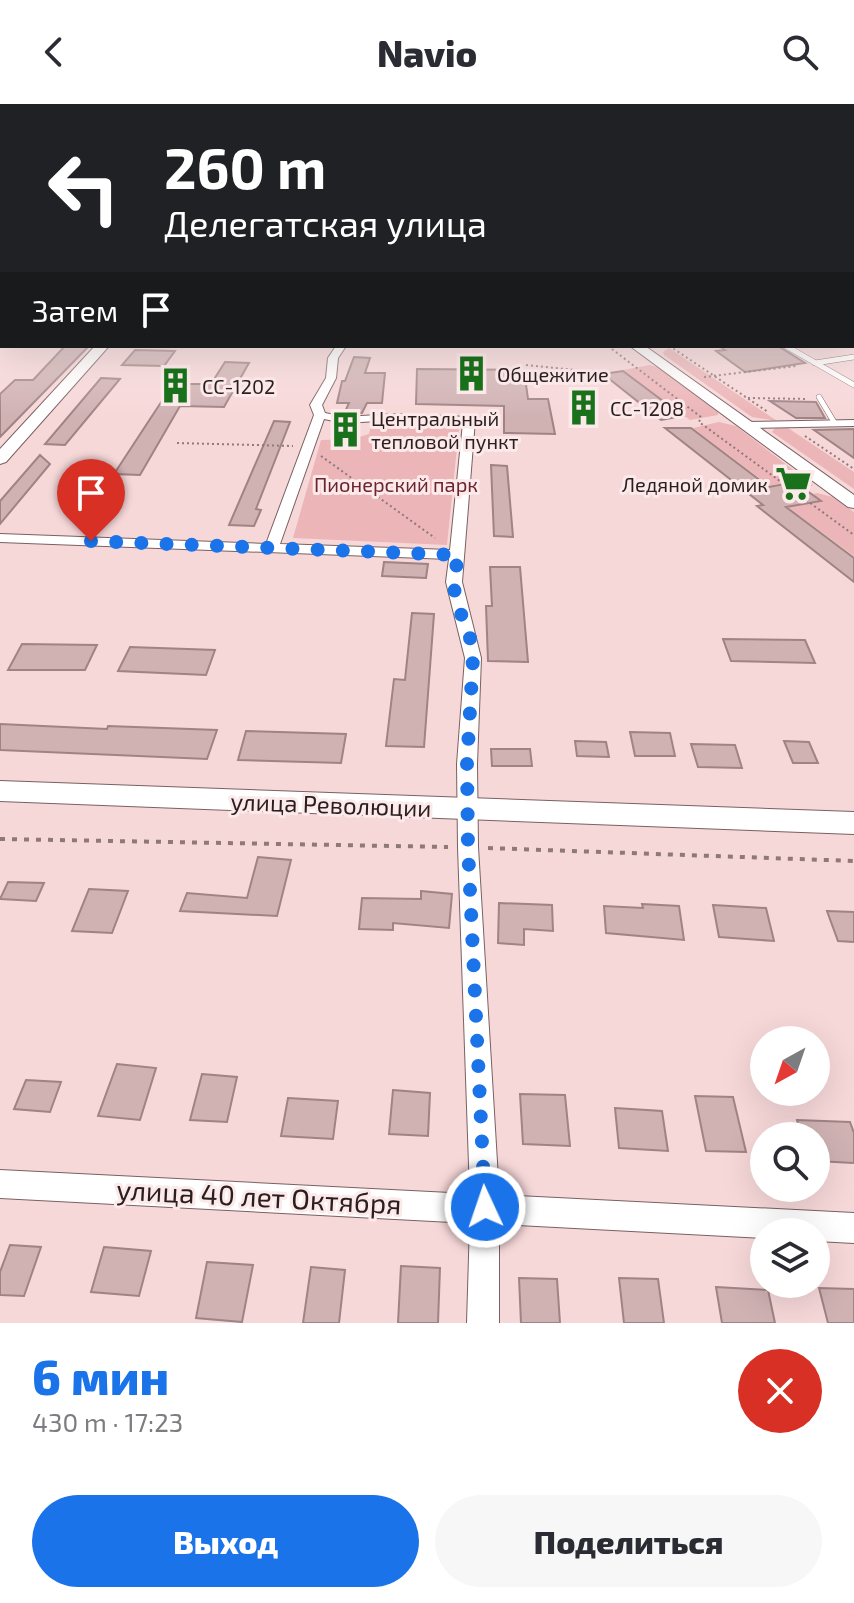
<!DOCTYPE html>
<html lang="ru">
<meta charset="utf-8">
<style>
:root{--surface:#fff;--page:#f7f7f7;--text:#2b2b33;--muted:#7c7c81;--accent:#1a73e8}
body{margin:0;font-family:"Exo 2",sans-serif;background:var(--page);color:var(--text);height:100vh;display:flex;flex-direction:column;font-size:30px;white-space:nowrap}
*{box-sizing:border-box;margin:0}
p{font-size:26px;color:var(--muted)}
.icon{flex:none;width:44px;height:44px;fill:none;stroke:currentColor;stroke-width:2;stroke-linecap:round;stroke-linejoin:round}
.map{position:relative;height:1219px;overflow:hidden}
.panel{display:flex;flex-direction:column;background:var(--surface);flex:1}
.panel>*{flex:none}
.banner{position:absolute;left:0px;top:0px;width:854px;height:244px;box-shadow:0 8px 32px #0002;background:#202124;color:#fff;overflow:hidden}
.needle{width:52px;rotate:220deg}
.fabs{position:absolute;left:750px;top:922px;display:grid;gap:16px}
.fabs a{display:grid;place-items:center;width:80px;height:80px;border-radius:50%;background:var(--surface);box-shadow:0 8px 32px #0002;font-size:40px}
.pin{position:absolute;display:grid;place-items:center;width:68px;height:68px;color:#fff;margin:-82px -34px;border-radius:50% 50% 50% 0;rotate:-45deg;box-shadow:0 0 8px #0007}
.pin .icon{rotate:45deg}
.me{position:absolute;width:88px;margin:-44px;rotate:357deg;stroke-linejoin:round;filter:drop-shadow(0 0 6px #0008)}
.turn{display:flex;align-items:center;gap:28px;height:168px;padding:0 32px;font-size:36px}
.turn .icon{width:104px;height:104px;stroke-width:2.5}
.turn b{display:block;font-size:56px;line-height:68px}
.then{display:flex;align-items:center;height:76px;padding:0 32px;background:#0003;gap:16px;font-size:30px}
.round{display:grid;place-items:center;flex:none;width:84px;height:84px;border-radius:42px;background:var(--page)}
.headline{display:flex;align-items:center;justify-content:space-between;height:136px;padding:0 32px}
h1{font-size:48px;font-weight:800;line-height:60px;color:var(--accent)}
.button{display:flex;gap:16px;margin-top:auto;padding:16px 32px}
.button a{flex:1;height:92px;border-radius:48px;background:var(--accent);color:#fff;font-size:32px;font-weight:800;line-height:92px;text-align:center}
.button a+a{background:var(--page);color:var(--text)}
header{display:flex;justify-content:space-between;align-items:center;height:104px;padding:0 32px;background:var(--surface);font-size:36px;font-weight:800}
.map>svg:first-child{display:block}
</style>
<header><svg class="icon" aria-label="back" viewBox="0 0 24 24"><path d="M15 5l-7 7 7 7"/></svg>Navio<svg class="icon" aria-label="search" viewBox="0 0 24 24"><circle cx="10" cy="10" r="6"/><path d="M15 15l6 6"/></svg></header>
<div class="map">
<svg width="854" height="1219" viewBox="0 0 854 1219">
<rect width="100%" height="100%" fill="#f7d8d9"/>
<path fill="#ecb5b7" d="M669 244 777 317 752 313 664 251 663 248Z
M650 261 659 264 718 308V311L690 316 623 266Z
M719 318 736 322 813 381 806 385 794 376 770 382 693 324Z
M371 322 459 324 447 441 293 434 321 336 353 335 369 330Z
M775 324H788L854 368V385L772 328Z
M817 389 833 393 854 408V452L781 398Z"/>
<path fill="#d0b2b3" stroke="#a08384" stroke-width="2" d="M719 242H778L805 259 745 268 716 247 725 246Z
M64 243H88L0 333V290L15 276H33Z
M135 246 175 247 164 262 122 261Z
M354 253 370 254 365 269H385L382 299H367L362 309 344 310 349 299H337L342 277H345Z
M225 258 249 259 224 303 180 302 140 371 114 370 173 280H211Z
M417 265 524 266 528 295H548L555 330 504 329V302L416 300Z
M623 267 683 312 661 316 603 270Z
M101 274 120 275 65 341 45 340Z
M770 297 816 298 825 314H796Z
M274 317 290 318 256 405 261 406 254 422 229 421Z
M665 324H691L769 383 795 378 821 397 786 403 854 454V478L757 402 763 401Z
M854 325V354L814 326Z
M40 351 50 360 0 420V397Z
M491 361 507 362 513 433 494 432Z
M384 458 428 460 426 474 382 472Z
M490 463H520L528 558 488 557 486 502H492Z
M412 509 434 510 424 643 386 642 394 575 405 576Z
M723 535 805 536 815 559 731 557Z
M22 540 97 541 85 566H8Z
M130 543 215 546 206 571 118 567Z
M0 620 107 625 108 622 217 626 207 655 0 646Z
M246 627 346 630 341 659 238 656Z
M630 628 670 629 675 652H635Z
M575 637 606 638 609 653 577 652Z
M784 637 809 638 818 659H793Z
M691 640 735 641 742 664 698 663Z
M491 645H530L532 662H492Z
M258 753 291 756 277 812 180 807 187 789 247 794Z
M8 778 44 779 36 797 0 795Z
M89 785 128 787 112 829 72 827Z
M421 787 452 790 449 824 393 819V826L359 825 362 794 421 795Z
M499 799 552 801 553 827 524 825V841L498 839Z
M642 800 679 802 684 836 606 829 604 802 643 804Z
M713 801 766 804 774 837 719 833Z
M827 807 854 808V838L838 837Z
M117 960 156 964 140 1016 98 1012Z
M202 970 237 973 227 1018 190 1016Z
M26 976 61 978 50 1008 14 1005Z
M393 986 430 989 428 1032 389 1030Z
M520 990 565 991 570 1042 523 1040Z
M695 992 733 993 746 1048 706 1047Z
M288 994 338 997 333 1035 281 1032Z
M615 1004 662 1007 668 1047 619 1044Z
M797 1016 850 1018 854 1029V1059L816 1057V1032H801Z
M10 1141 41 1143 24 1192 0 1191V1168Z
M104 1143 151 1147 139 1192 91 1188Z
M207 1158 253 1161 242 1218 196 1214Z
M401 1162 440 1164 438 1219H398Z
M311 1163 345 1166 339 1219H303Z
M519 1174 557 1175 560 1219H521Z
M619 1174 658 1175 664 1219H624Z
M716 1183 768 1186 775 1219H722Z
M819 1184 854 1185V1219H828Z"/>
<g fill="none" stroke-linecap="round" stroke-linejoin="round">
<defs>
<path id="lane" d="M786 242 854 281
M815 259 854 253
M819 293 834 318"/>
<path id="street" d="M0 202H2V208H0Z
M336 242H346L338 254 336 274 322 301 325 309 344 313 395 310 469 313 475 316 462 478 481 554 477 660 478 743 499 1091 854 1109V1139L816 1137V1128H764V1134L499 1120V1219H467L470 1119 0 1094V1066L470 1090 458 743 457 660 465 554 446 478 449 455 0 438V430L266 440 314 311 310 301 326 274 328 254ZM324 315 344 319 395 316 463 319 450 446 280 440Z
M854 316V322L745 324 739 321 745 318Z"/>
<path id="secondary" d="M854 212V220L852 221V213Z
M95 242H109L6 358 0 360V345Z
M630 242H645L854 391V404L848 403Z
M0 677 854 708V730L0 697Z"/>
</defs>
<use href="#lane" stroke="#7b6061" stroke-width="6"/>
<use href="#street" stroke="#7b6061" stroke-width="2"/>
<use href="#secondary" stroke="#7b6061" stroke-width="2"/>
<path stroke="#8e7879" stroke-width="2" stroke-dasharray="2 3" stroke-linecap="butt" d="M608 242 701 313 699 318 854 431
M678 242 671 243 768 308
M526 261 594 268
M704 273 796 262
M748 294 808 295
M805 332 854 365
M177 339 293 342
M321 352 435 434"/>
<path stroke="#8e7879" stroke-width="4" stroke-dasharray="5 7" stroke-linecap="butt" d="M0 735 448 743
M488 744 854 757"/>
<use href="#lane" stroke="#fff" stroke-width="5"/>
<use href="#street" fill="#fff" fill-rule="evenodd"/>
<use href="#secondary" fill="#fff" fill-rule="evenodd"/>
</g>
<linearGradient id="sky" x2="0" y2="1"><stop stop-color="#8bbaca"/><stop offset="0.46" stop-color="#fbedee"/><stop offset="1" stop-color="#fbedee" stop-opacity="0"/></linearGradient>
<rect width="854" height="313" fill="url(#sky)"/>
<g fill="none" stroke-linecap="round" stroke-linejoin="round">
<path stroke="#1a73e8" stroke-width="14" stroke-dasharray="0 25.2" d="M91 437 458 451 454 478 455 494 470 534 473 554 467 660 468 743 485 1103"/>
</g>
<defs>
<symbol id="building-bare" viewBox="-9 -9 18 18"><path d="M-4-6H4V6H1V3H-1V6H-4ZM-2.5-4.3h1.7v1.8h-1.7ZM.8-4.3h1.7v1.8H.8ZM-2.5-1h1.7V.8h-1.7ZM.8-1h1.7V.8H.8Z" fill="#19711c" stroke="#fce9e9" stroke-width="2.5" paint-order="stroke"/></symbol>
<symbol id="supermarket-bare" viewBox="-9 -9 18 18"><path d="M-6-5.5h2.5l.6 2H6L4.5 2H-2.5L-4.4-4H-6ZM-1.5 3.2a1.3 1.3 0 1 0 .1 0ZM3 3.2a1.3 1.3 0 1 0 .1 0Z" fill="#19711c" stroke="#fce9e9" stroke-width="2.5" paint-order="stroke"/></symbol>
</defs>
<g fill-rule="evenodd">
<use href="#building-bare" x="446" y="244" width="51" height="51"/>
<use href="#building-bare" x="150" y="256" width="51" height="51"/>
<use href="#building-bare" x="558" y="278" width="51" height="51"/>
<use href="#building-bare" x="320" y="300" width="51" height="51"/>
<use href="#supermarket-bare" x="768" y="354" width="51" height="51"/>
</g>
<g text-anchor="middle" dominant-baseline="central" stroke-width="6" stroke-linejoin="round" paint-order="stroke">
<g font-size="20" fill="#2a1e1f" stroke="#fce9e9" text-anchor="start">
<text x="497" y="270">Общежитие</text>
<text x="202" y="282">СС-1202</text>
<text x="610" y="304">СС-1208</text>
<text x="371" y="314">Центральный<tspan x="371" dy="23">тепловой пункт</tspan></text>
<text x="768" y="380" text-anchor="end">Ледяной домик</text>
</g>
<g font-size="20" fill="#6a252e" stroke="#fce9e9">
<text x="396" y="380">Пионерский парк</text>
</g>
<g font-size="24" fill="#2a1e1f" stroke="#fce9e9">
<text transform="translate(331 700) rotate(2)">улица Революции</text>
</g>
<g font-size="28" fill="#2a1e1f" stroke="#fce9e9">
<text transform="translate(259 1092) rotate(3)">улица 40 лет Октября</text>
</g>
</g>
</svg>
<div class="fabs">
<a><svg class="needle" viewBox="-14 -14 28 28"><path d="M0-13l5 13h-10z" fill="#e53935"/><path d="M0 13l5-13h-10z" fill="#7c7c81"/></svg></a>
<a><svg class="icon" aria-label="search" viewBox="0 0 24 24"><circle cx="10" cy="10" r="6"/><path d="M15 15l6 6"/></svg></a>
<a><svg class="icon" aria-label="layers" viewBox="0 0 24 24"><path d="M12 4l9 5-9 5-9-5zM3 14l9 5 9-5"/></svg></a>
</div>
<div class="pin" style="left:91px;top:437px;background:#d93025"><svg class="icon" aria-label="arrive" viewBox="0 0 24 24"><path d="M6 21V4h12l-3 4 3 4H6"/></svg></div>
<svg class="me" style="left:485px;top:1103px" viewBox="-20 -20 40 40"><circle r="17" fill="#1a73e8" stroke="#fff" stroke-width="3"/><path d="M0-11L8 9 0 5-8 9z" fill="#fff"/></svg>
<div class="banner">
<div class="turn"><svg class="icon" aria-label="left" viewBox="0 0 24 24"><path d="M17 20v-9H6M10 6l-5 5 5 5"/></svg><div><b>260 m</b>Делегатская улица</div></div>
<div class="then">Затем<svg class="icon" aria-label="arrive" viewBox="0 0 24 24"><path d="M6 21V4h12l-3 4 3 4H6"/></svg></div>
</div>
</div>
<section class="panel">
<div class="headline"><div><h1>6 мин</h1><p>430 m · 17:23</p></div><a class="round" style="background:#d93025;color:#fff"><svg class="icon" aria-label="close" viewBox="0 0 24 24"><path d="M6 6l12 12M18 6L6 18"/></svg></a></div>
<div class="button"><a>Выход</a><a>Поделиться</a></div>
</section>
